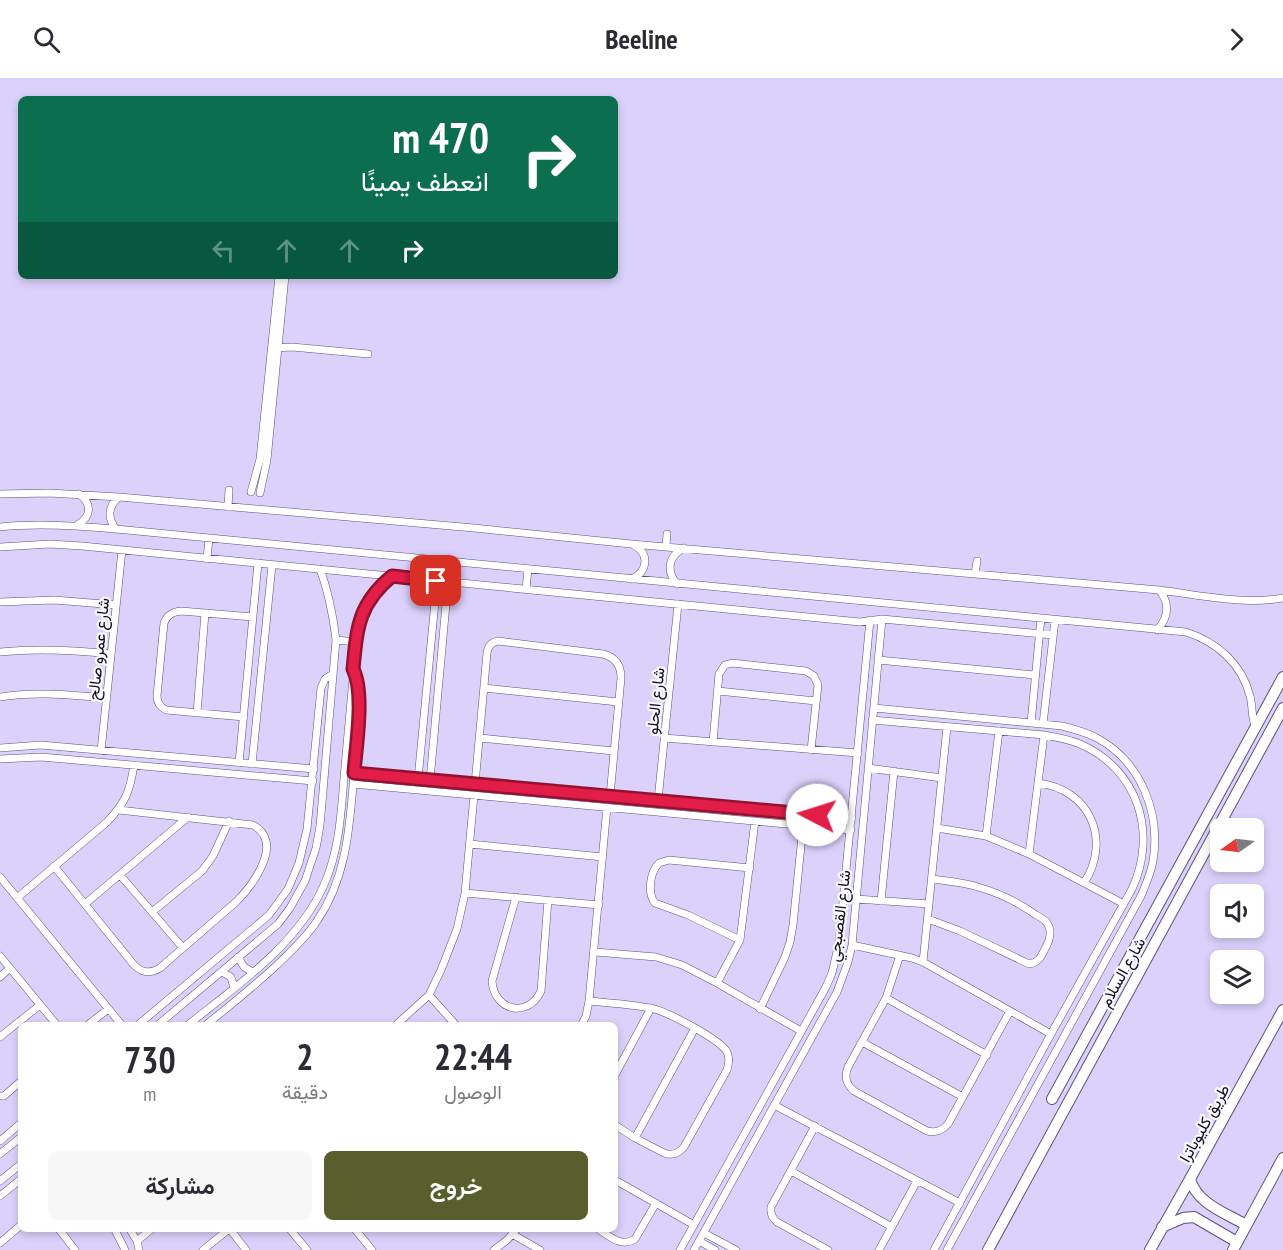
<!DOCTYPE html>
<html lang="ar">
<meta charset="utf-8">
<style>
:root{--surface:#fff;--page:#f7f7f7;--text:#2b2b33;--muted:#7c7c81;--accent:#585e2c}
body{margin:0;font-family:"PT Sans Narrow",Vazirmatn,sans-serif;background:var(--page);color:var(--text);direction:rtl;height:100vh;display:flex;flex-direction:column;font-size:22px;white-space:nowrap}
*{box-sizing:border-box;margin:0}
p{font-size:20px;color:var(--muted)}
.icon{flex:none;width:33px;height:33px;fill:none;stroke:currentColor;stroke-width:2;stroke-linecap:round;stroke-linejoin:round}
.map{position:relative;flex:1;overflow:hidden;direction:ltr}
.drawer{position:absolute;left:18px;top:944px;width:600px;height:210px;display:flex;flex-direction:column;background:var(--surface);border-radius:9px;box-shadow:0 3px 9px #0003;direction:rtl}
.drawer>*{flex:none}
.hud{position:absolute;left:18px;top:18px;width:600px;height:183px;border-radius:9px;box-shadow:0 3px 9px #0003;direction:rtl;background:#0b6e4f;color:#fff;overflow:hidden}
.needle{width:39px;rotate:256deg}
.tools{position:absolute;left:1210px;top:740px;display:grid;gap:12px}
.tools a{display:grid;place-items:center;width:54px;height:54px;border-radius:9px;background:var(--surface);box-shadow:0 3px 9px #0003;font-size:30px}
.pin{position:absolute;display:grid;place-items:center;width:51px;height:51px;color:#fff;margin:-26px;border-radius:12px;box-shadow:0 3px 9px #0006}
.me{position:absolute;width:66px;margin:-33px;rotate:275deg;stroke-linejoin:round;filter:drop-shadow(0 0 4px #0008)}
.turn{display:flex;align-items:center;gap:21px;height:126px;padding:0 30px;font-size:27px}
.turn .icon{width:78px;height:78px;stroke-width:2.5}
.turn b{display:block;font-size:42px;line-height:51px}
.lanes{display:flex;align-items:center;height:57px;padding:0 30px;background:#0003;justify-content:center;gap:30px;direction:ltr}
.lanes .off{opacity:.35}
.eta{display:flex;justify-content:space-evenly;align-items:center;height:102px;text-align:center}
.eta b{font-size:36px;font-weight:600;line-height:42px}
.primary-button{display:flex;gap:12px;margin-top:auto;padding:12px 30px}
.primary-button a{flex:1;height:69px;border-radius:9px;background:var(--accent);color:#fff;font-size:24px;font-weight:600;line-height:69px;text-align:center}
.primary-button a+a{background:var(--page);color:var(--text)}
header{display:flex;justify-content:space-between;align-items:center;height:78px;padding:0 30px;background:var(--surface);font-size:27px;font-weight:600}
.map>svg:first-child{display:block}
</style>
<header><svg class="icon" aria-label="forward" viewBox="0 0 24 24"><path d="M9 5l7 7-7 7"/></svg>Beeline<svg class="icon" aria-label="search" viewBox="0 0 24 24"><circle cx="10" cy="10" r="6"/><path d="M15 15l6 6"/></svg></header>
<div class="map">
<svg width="1283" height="1172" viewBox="0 0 1283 1172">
<rect width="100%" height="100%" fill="#dbd1fb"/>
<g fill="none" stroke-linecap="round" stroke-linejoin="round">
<defs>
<path id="minor" d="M274 270 292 269 368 276
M251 414 260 381 279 198
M260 415 267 382 285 198
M0 416 49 415 119 419 474 450 631 466 1159 512C1200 517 1242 527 1283 520
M228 429 229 412
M77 447C92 439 92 425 79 416
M0 449C39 445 78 448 116 451L1186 554C1217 564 1242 586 1250 618 1253 628 1251 641 1256 650
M116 451C107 440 108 428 119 419
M666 468 667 456
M0 469 50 466 82 468 860 544 882 541 1053 557
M207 481 209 460
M975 496 977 483
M632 501C648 493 650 475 633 467
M677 506C666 493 668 478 684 470
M526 511 528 491
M0 524 54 522 116 527
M1157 552C1169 539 1170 525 1159 512
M336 562 356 564
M0 574C37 570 74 572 111 576
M878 582 1035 597
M484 610 618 624
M718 613 816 623
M0 619C35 613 71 617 107 620
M874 630 1062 648C1074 651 1086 654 1097 660 1141 684 1161 735 1153 783 1151 795 1146 806 1141 818L947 1172
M197 635 205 535
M244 639 166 632C160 629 157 625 157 618L164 545C167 537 172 534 181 533L253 539
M872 642 1044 657C1056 659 1068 661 1080 666 1138 691 1158 755 1132 811L1051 956 934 1172
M1031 645 1041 540
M1043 646 1055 542
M480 660 614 673
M664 660 858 675
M713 664 719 596 725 587 732 585 806 593 814 598 818 607 811 672
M0 670 41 667 314 691
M101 673 122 472
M0 681 41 679 313 703
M239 685 258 485
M252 686 272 487
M868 690 942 700
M354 695 852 740
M418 701 437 503
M430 702 448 504
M1038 705C1090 711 1112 762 1084 805
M353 706 851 752
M475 706 487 575C488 568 491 564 498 563L603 576C615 579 621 587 621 600L610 718
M658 722 678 526
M937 750 986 758 1029 776 1124 826
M986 758 999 653
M470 766 603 779
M1029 776 1044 657
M54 788 134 887C142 895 150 896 160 890L236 824C253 807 285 764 253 747L119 732
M120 797 183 870
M0 799 121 946
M465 815 599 827
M516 819 492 903C494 933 528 941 541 913L548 822
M17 820 107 744C126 724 130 713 134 687
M856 821 929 826
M881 823 894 693
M85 826 188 739
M152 834 202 793 213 778 229 743
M928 841 960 853 1029 886C1040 885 1042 876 1047 867 1050 861 1052 852 1047 845 1045 842 1040 839 1036 837 1018 824 999 815 978 809 963 804 947 803 932 801
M740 862 688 837 655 825C647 815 650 794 659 785L669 782 750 790
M852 867 912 880 923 884 1051 956
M595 874 656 879 682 887 717 905 801 953
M900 877 886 920 848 989C844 999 846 1006 854 1013L927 1053C936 1055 942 1053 948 1046L1010 933
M0 878 56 946
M238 879 244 889 253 894
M923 884 947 649
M222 894 231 899 234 910
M0 899 10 890
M717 905 740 862 755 743
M429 917 455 946
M886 920 987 977
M589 923C609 925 630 926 650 930 664 932 720 961 727 974 730 979 729 985 727 992L684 1069C678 1076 672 1078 664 1075L635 1060 615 1047
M760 931 785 879 790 864 793 847 803 748
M89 946 108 931
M139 946 269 837 288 811 299 785 307 751 321 610 325 601 333 596
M159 946 278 846 290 830 305 803 316 770 320 748 336 562C333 537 329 515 320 491
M189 946C238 907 298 866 324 807 339 773 341 737 344 700 347 667 350 634 353 600 355 576 354 547 367 525 373 514 382 506 392 498
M207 946C231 927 254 908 277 887 291 873 306 860 317 843 345 802 349 756 353 708 355 676 358 644 359 612L354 594
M397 946 429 917 441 892 457 851 465 815 474 717
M582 946 586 938 589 923 607 729
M0 959 40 927
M862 964 963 1019
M615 997 651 930
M0 1018H4L21 1003
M774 1027 960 1125
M815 1048 771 1129C770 1136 772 1140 777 1144L828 1172
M635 1060 695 950
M0 1063 21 1045
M0 1076 21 1059
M791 1093 892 1149
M615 1102 694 1147
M0 1103 21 1086
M0 1118 21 1101
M58 1150 75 1172
M114 1150 125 1172
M129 1150 137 1163 139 1172
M229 1150 246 1172
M289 1150 307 1172
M354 1150 372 1172
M597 1150C609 1158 621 1170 635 1161L656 1125
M704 1155 736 1172
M512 1156 540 1172
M137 1163 153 1150
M699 1163 715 1172
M0 1165 21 1147
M203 1172 229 1151
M494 1172 507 1162 518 1150
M680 1172 826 909 832 895 839 865 870 542
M694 1172 837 914 848 884 852 867 882 541
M879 1172 917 1103"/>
<path id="secondary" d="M1052 1021 1283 599
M1190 1101C1197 1126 1226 1135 1246 1147
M1162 1149 1183 1140 1194 1139 1237 1164
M988 1172 1283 630
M1150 1172 1190 1101 1283 932
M1233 1172 1283 1080"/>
</defs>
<use href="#minor" stroke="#5d517e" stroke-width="8"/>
<use href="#secondary" stroke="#5d517e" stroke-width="12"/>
<use href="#minor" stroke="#fff" stroke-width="7"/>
<use href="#secondary" stroke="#fff" stroke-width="10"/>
</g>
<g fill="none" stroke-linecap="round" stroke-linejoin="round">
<defs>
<path id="route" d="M436 503 392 498C358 526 357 550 353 591 365 615 356 667 354 695L817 737"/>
</defs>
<use href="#route" stroke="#92132f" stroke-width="15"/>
<use href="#route" stroke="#e11d48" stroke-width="10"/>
</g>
<g text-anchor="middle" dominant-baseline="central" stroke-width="4.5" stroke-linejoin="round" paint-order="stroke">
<g font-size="16" fill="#120d1e" stroke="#f9f8fe">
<text transform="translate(98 571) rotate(-84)">شارع عمرو صالح</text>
<text transform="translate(655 623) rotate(-84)">شارع الحلو</text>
<text transform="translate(839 838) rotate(-83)">شارع القصبجي</text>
<text transform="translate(1122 894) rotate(-61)">شارع السلام</text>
<text transform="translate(1204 1045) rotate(-61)">طريق كليوباترا</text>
</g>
</g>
</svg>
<div class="tools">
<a><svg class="needle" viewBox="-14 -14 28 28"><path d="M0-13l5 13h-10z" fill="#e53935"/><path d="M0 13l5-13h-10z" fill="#7c7c81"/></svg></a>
<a><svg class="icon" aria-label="sound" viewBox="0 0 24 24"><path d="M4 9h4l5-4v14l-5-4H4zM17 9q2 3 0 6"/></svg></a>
<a><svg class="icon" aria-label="layers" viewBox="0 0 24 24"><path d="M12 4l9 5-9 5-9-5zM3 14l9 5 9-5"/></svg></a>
</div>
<div class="pin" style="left:436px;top:503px;background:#d93025"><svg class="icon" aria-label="arrive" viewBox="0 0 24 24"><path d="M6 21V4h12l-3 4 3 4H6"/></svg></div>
<svg class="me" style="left:817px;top:737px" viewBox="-20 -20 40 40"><circle r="19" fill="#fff"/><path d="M0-13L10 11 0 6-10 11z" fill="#e11d48"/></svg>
<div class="hud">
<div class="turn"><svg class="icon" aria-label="right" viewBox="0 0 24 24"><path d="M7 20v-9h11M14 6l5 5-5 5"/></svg><div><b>470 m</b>انعطف يمينًا</div></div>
<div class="lanes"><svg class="icon off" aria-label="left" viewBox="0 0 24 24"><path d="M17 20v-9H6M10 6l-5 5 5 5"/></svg><svg class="icon off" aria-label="ahead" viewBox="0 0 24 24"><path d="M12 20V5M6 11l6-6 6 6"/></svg><svg class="icon off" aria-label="ahead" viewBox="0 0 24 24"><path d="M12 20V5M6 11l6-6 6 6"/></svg><svg class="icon" aria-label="right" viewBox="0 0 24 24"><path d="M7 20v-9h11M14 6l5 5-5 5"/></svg></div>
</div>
<section class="drawer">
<div class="eta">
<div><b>22:44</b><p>الوصول</p></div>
<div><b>2</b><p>دقيقة</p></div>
<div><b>730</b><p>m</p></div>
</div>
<div class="primary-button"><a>خروج</a><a>مشاركة</a></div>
</section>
</div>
